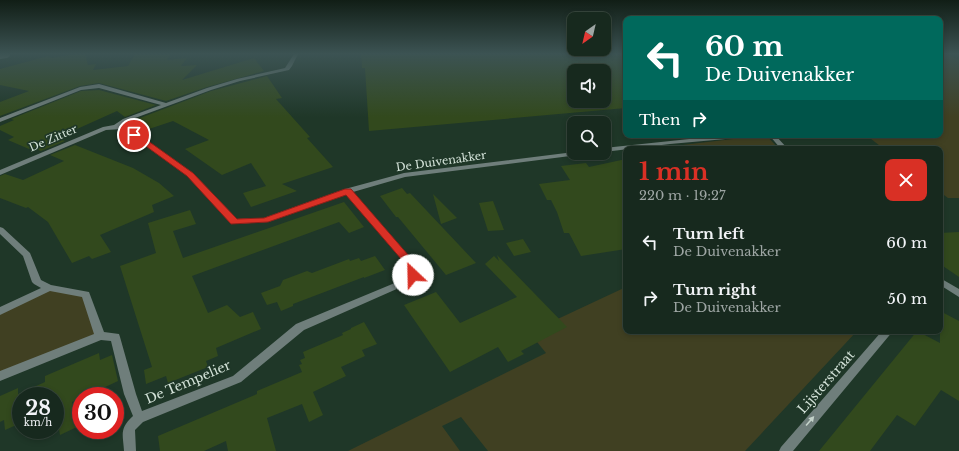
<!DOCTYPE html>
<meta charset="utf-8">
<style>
:root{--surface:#17291e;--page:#24352b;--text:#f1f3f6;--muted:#9ea6a4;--line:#36453c;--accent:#d93025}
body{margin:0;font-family:"Libre Baskerville",serif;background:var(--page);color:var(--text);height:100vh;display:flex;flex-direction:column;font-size:15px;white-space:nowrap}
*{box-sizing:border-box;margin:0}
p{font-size:13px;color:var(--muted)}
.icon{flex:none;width:22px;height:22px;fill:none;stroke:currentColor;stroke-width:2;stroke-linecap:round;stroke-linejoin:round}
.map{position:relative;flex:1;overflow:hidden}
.side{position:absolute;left:623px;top:146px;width:320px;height:188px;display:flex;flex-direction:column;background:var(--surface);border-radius:8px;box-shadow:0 2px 6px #0003,0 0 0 1px var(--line)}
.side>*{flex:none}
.banner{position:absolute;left:623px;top:16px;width:320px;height:122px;border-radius:8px;box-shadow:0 2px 6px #0003,0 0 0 1px var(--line);background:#00695c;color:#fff;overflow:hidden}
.needle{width:26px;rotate:214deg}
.tools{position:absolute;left:567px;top:12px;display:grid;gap:8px}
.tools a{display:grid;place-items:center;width:44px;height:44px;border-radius:8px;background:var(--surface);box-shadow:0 2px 6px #0003,0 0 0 1px var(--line);font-size:20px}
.speed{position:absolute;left:12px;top:387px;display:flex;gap:8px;font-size:20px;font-weight:700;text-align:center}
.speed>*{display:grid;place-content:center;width:52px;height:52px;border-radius:50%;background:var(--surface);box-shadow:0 2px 6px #0003,0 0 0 1px var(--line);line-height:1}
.speed small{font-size:10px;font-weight:400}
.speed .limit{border:6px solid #d22;background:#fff;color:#111}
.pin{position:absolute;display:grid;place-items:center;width:34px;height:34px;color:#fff;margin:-17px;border:2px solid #fff;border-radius:50%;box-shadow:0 1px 4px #0007}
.me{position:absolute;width:44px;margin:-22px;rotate:336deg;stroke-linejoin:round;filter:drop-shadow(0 0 3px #0008)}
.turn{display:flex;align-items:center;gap:14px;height:84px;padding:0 16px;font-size:18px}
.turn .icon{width:52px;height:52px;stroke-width:2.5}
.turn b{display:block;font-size:28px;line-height:34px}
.then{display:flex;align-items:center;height:38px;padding:0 16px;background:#0003;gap:8px;font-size:15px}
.round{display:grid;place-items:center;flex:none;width:42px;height:42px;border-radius:8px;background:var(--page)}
.headline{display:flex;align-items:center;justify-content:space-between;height:68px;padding:0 16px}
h1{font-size:24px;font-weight:700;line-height:30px;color:var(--accent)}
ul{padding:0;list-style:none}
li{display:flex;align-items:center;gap:12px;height:56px;padding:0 16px}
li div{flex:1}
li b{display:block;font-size:15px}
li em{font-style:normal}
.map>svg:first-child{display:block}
</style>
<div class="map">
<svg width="959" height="451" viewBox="0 0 959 451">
<rect width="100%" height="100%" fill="#1f3728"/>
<path fill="#404022" d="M940 54H945L959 60V198H948L940 192V149H884L866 135H940Z
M766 135 779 149H677L674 146Z
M626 287V331H857L745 451H488L461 417 442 426 460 451H348L546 353 533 337 532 331Z
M49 288 86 294 100 336 0 376V311Z"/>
<path fill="#32491d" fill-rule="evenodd" d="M75 54H85L88 65 96 64 93 70 128 66 135 54H171L167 60 187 58 181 66 197 65 182 80 254 58 264 71 207 87 166 101 99 83 80 86 0 116V102L29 91 0 85V69L48 56 52 58Z
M361 54H626V108L369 131 365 68H362ZM574 71H604V101H574Z
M267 76 282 98 276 99 310 137 307 138 333 167 282 184 297 191 251 207 243 193 266 186 251 163 222 175 185 149 209 140 173 121 146 130 132 121 211 91Z
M99 90 156 105 125 117 117 111 57 138 65 141 41 151 33 148 29 149 8 140 14 137 0 130V126L14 120 11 119 81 91Z
M75 145 133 168 159 183 174 196 152 205 154 212 100 235 111 252 92 259 89 256 72 263 48 222 28 207 26 208 0 198V176L5 174 23 180 64 161 50 155Z
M626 159V249L581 256 569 233H564L557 212 551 200H547L539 184 570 180 561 166 586 163 589 167Z
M402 188 407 194 410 193 476 263 446 275 398 217H396L380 196Z
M433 194 457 218 441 224Z
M493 201 504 230 488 231 479 203Z
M344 202 364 227 349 233 339 222 192 276 208 313 227 305 240 317 253 312 261 329 216 348 218 356 206 361 208 367 168 383 166 376 146 384 144 370 152 367 120 266 156 253 148 223 190 210 196 224 173 231 183 258Z
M959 232V277L940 264V233Z
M523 239 531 252 514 256 506 243Z
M497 255 567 327 521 351 524 354 508 362 498 347 450 372 404 305 436 292 460 323 517 297 485 264 494 256 499 261Z
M375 256 385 270 364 278V277L293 304V306L281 311 277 302 267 305 261 293 280 286 283 280 307 271 312 273 349 259 350 261 359 258 361 261Z
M940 311 959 321V401L941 390 915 426 897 415 870 451H819L917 331 940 343Z
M364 322 377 344 362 350 365 356 341 367 346 376 313 392 323 415 309 422 302 404 267 418 276 451H228L226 441 204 451H160L158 436 257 394V391L302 372 299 365 302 364 300 360 305 358 303 352 343 335 342 333 351 329V328Z
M99 353 100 360 112 355 118 381 86 396H81V398L72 402 79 426 60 435 55 406V396H21V423L5 430 4 420 0 422V396L18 388V394L45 382V376Z"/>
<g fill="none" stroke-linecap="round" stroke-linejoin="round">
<path fill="#6f7e7b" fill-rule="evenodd" d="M294 54H298L292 66 289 70 240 81 211 90 127 121 122 125 125 126 192 174 237 219 264 218 345 189 404 173 574 152V153H581L578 155 405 177 353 192 416 265C420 274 415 278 408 284L304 330 241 382 143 422 135 430 136 451H124C123 434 119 429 133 416L124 394 111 341 101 340 0 381V371L94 334 82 297 50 291 0 315V307L41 288 34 284 32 282 23 256 0 234V227L3 228 30 253 41 280 51 285 89 292 104 332 119 334 120 337 136 394 142 411 233 376 296 324 402 280 409 274V268L347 194 268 222 232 224 188 176 122 129 106 130 0 175V170L103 127 114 125 123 119 161 105 99 88 81 90 0 122V118L80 87 99 84 166 103 207 88 237 79 285 68Z
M727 135H751L748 137 670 144 604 152V148Z
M769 135H775L788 149H781Z
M940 278 959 289V297L940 285Z
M882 331H893L793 451H779L781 447Z"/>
<path stroke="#6f7e7b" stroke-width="8" d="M0 55 6 54"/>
</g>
<defs><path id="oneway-solid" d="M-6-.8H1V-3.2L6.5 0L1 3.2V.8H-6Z"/></defs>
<use fill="#c4d3ca" href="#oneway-solid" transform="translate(810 421) rotate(-49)"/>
<linearGradient id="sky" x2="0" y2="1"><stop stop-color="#111e16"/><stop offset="0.46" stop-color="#3c5353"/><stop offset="1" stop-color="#3c5353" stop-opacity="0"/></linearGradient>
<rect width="959" height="117" fill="url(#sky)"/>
<path fill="#d93025" stroke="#8d1f18" d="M132 133H137L193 173 237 219 264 218 345 189H351L416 264 418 275 416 277H409L408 267 346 195 268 222 231 224 187 176 132 136Z"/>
<g text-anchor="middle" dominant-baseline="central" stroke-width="3.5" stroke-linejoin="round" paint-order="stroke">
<g font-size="11" fill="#d3e2d8" stroke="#1f3728">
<text transform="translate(53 138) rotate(-23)">De Zitter</text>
<text transform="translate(441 161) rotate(-8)">De Duivenakker</text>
</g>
<g font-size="13" fill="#d3e2d8" stroke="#1f3728">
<text transform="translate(188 382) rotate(-23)">De Tempelier</text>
<text transform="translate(826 382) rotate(-49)">Lijsterstraat</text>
</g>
</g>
</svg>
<div class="tools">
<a><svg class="needle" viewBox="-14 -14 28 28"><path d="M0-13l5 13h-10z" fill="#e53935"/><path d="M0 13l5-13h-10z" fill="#9ea6a4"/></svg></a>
<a><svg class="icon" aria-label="sound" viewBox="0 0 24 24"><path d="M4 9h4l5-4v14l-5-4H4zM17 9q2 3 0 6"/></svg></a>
<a><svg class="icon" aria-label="search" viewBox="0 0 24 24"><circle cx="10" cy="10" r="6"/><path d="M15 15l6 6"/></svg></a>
</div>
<div class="speed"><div>28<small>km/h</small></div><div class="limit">30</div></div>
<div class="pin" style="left:134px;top:135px;background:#d93025"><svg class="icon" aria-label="arrive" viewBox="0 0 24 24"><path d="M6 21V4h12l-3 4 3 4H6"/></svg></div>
<svg class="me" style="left:413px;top:275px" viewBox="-20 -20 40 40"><circle r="19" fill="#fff"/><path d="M0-13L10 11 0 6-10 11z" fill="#d93025"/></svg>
<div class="banner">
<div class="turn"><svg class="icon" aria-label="left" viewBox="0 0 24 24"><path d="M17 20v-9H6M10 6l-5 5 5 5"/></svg><div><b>60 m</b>De Duivenakker</div></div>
<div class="then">Then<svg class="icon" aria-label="right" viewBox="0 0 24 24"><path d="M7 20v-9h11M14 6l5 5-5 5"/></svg></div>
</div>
<section class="side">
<div class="headline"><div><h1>1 min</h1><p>220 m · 19:27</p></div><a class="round" style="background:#d93025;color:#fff"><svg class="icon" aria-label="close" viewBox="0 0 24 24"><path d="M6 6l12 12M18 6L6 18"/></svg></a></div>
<ul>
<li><svg class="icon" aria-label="left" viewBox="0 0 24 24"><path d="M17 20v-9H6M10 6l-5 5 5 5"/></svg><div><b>Turn left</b><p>De Duivenakker</p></div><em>60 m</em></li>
<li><svg class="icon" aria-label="right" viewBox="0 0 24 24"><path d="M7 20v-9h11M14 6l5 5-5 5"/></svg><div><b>Turn right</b><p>De Duivenakker</p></div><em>50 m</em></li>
</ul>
</section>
</div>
